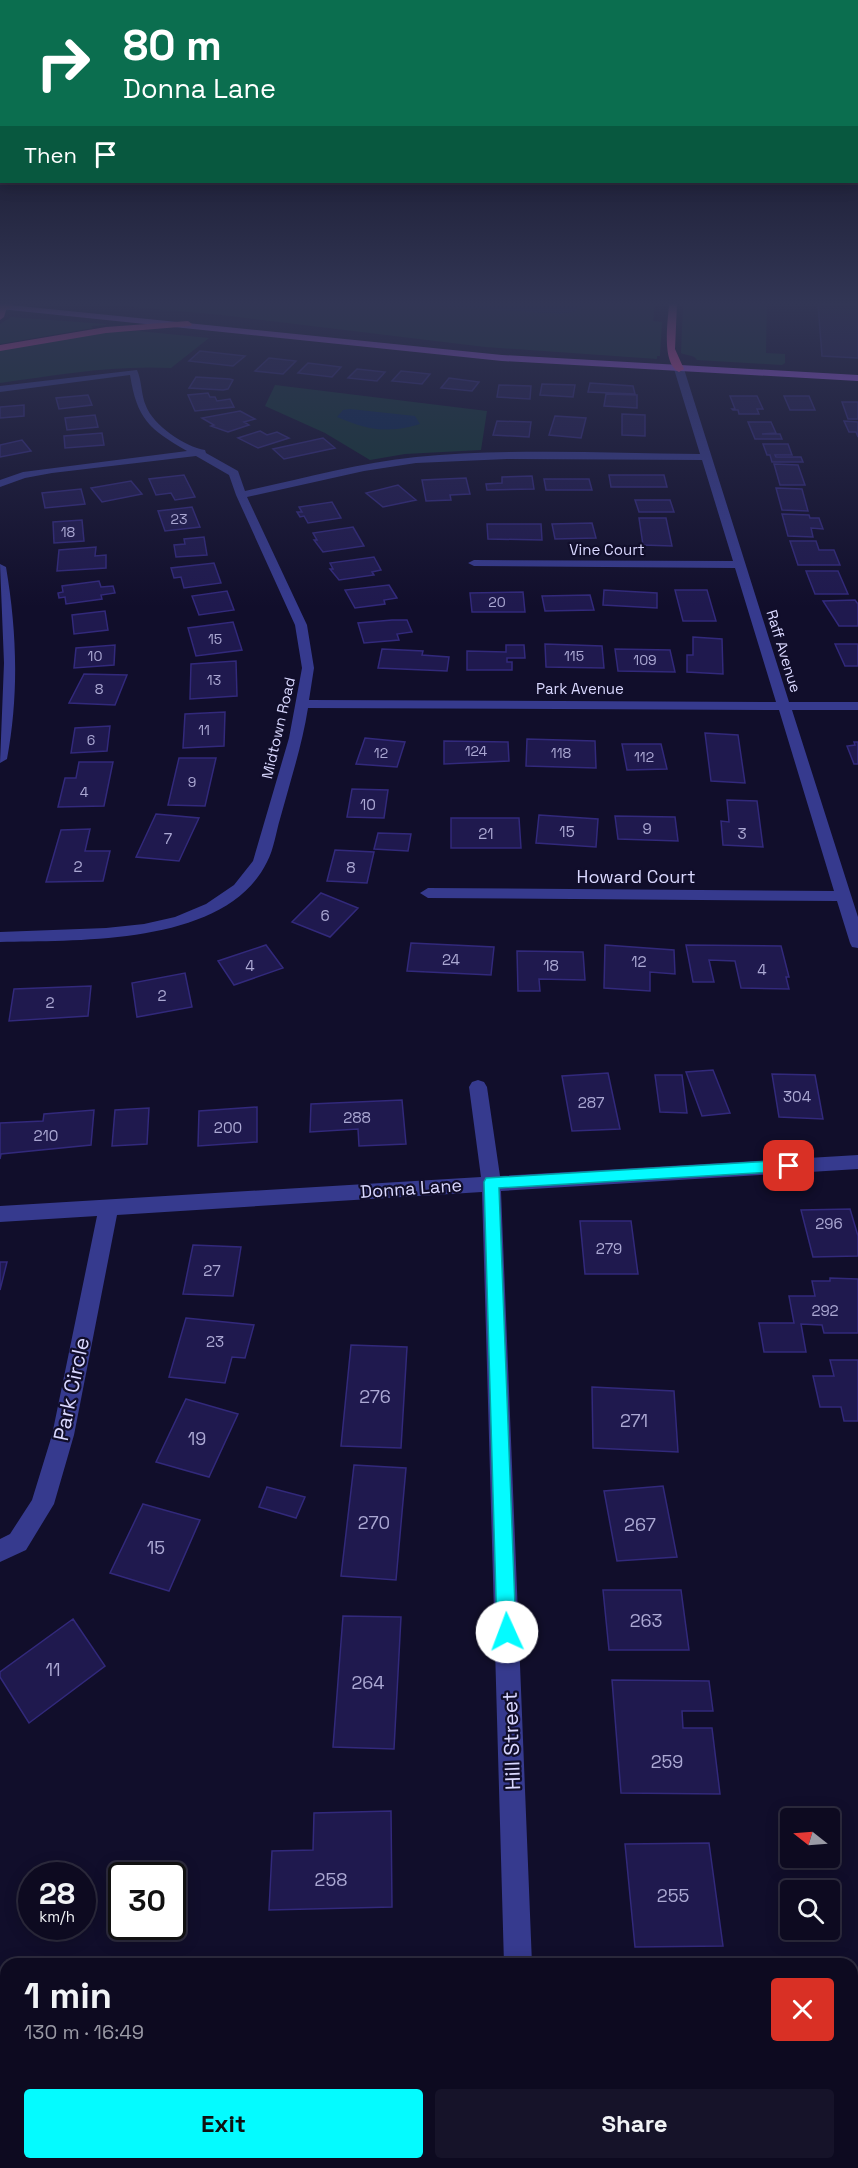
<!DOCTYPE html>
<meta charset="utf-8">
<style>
:root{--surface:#0d0a20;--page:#161329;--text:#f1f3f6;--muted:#9a9aa5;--line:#2d2b3e;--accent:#04fbff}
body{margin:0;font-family:"Space Grotesk",sans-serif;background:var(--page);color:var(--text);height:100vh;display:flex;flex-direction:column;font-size:22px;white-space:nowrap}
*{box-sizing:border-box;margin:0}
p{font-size:20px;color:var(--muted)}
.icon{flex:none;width:33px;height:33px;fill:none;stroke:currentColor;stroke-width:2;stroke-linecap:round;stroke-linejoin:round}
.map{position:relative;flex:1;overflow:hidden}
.sheet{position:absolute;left:0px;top:1958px;width:858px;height:212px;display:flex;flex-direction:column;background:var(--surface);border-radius:18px 18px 0 0;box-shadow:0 3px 15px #0003,0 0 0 2px var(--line)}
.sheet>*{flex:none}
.banner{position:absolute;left:0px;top:0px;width:858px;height:183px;box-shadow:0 3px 15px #0003,0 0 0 2px var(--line);background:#0b6e4f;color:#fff;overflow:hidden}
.needle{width:39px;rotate:287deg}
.buttons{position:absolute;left:780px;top:1808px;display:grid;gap:12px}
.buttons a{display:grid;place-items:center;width:60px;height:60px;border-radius:6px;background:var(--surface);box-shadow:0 3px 15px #0003,0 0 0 2px var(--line);font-size:30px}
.speed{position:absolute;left:18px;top:1862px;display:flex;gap:12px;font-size:30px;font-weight:700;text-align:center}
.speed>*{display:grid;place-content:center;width:78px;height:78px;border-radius:50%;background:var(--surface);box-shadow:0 3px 15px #0003,0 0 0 2px var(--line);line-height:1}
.speed small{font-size:15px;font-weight:400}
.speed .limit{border:3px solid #111;border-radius:9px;background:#fff;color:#111}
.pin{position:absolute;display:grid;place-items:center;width:51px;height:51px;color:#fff;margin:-26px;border-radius:12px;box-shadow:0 3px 9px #0006}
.me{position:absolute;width:66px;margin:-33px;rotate:358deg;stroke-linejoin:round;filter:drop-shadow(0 0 4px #0008)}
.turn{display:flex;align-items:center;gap:21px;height:126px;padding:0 24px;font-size:27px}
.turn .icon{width:78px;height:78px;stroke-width:2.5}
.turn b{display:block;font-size:42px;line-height:51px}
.then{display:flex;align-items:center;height:57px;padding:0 24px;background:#0003;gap:12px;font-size:22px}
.round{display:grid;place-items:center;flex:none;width:63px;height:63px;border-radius:6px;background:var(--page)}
.overview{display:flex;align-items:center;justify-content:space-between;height:102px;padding:0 24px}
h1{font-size:36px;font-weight:700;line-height:45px}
.cta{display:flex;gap:12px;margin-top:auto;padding:12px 24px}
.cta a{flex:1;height:69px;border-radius:6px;background:var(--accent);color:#111;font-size:24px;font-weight:700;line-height:69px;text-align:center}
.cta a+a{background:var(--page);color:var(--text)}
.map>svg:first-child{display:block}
</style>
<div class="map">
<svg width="858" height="2168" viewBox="0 0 858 2168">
<rect width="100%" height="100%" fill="#110e2b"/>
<path fill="#113631" d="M100 304H655L653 321 662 322 660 356H657V359L485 347 222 315Z
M683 304H767L766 353 785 354V363L782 365 697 360C693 354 687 356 681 353Z
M11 317 105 324 107 325 91 326 93 328 0 344V324Z
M139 331 209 338 171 368C113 365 57 375 0 383V350L107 332Z
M275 385 487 411 481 450 405 454 370 460 325 433 265 406Z"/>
<path fill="#082950" d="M408 304H585L573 312 560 314Z
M350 409 415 416 420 424C388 434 367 430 337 417L343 410Z"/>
<path fill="#1f194e" stroke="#32297b" stroke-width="1.5" d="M818 304H858V358L822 356Z
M200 351 245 356 233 366 189 361Z
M269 358 296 361 283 374 255 371Z
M308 363 341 367 332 377 298 373Z
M357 369 385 372 377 381 348 378Z
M401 371 430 374 422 384 392 381Z
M196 377 230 379 233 380 228 389 223 390 189 388Z
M449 378 479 382 472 391 441 388Z
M590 383 633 386 635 394 588 392Z
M542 384 575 385 573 397 540 395Z
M499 385 531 386 530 399 497 397Z
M208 393 210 397H215L217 401 230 399 234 407 195 411 188 395Z
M606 394 637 395V408L604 406Z
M88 395 92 405 59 409 56 398Z
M730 396H757L763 409H757L759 414H739L738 410H733L732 409H735Z
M784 396H809L815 410H790Z
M842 402H858V419H848Z
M24 405V416L0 418V407Z
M240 411 255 419 244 422 249 425 228 432 211 426 214 425 202 418Z
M622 414 645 415V436L622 435Z
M95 415 98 427 67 430 65 418Z
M555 416 586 418 581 438 549 435Z
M497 421 531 422 529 437 493 435Z
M844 421 858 422V437L856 432H849Z
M748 422H771L776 433 762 434H780L782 439H755Z
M260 431 267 435 277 432 289 438 258 448 238 438Z
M102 433 104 445 65 448 64 436Z
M323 438 335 448 284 459 273 449Z
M22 440 31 451 0 457V445Z
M763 444H788L792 455H775L776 457H801L803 462H772L770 455H767Z
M774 464 798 465 805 485H780Z
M184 475 195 497 175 500 171 493 156 495 149 479Z
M609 475H664L667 487H611Z
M532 476 534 489 487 490 486 484 502 483V477Z
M466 478 470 494 450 495 451 500 426 501 422 480Z
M544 479H589L592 490H546Z
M131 481 142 494 102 502 91 488Z
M398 485 416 500 383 507 366 493Z
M776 488 802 489 808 511 782 510Z
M81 489 85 504 45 508 42 493Z
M635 500H670L674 512H639Z
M332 502 341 518 308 523 304 516 300 517 297 512H302L299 507Z
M192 507 200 527 165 531 158 511Z
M782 514 809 515 810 518H819L823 529 811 528 813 537 788 536Z
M639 518H666L672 546 643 545Z
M82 520 84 541 54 543 53 522Z
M592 523 596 538 555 539 552 524Z
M487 524H541L542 540 488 539Z
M353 527 364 546 323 552 314 540H317L313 533Z
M204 537 207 555 176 557 174 545 185 544 184 539Z
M790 541H816L819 550H834L840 565H798Z
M96 547 95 556 106 555V568L57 571 59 550Z
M374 557 381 570 372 572 374 575 339 580 330 569H333L330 563Z
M214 563 221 583 184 588 181 577 174 578 171 568Z
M806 571H838L848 594H815Z
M99 581 101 587 113 586 115 593 101 595 102 599 66 604 65 597 59 598 58 593 63 592 62 586Z
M389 585 397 598 384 600 385 604 355 608 345 590Z
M604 590 657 593V608L603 605Z
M675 590H707L716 621H683Z
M227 591 234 610 199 615 192 596Z
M523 592 525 612H472L470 593Z
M590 595 594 610 545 611 542 596Z
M855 600 858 604V626H839L823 601Z
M105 611 108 630 74 634 72 615Z
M392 620H407L412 632 397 634 399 640 364 643 358 623Z
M233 622 242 650 196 656 188 628Z
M693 637 722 639 723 674 687 672V655H693Z
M545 644 602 646 604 668 546 667Z
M835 644H858V666H845Z
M115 645 114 665 74 668 76 648Z
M506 645H524L525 658H507V662H512V670H467V651L506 652Z
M382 649 423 651 422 655 449 657 447 671 378 668Z
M615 649 670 650 675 672 618 671Z
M236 661 237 696 190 699 191 664Z
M84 674 127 675 115 705 69 703Z
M225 712 224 746 183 748 185 714Z
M110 726 107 751 71 753 75 728Z
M705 733 738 735 745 783 711 781Z
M365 738 405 742 397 767 356 764Z
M527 739 595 741 596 768 526 766Z
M444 741 508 742 509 761 444 764Z
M854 742H858V764H854L847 746 855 745Z
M622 744H661L667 769 627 770Z
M179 758H216L205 806 168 805Z
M79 762H113L104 806 58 807 65 778H76Z
M352 789 388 790 384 818 347 817Z
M727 800 757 801 763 847 723 845 721 821 729 822Z
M156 814 199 818 179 861 136 857Z
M539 815 598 819 596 847 536 843Z
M615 816 675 817 678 841 618 839Z
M451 818H519L521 848H451Z
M90 829 85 851H110L103 881 46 882 61 830Z
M378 833 411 834 408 851 374 849Z
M335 850 374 852 367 883 327 881Z
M321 893 358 908 330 937 292 922Z
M411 943 494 947 491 975 407 971Z
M266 945 283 968 234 985 218 961Z
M605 945 674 950 675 974 650 972V991L604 988Z
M686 945 781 946 789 977H786L789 989 741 988 735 961 709 960 714 982H693Z
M517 951 583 952 585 980 539 979 540 991H518Z
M185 973 192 1007 137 1017 132 983Z
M91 986 88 1016 9 1021 14 989Z
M713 1070 730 1113 702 1116 686 1072Z
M608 1073 620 1129 572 1131 562 1076Z
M772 1074 815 1075 823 1119 779 1117Z
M655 1075H682L687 1113 660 1112Z
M402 1100 406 1144 359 1146 358 1129 310 1132 311 1104Z
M257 1107V1142L198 1146 199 1111Z
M149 1108 147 1144 112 1146 115 1110Z
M94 1110 91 1145 1 1154 0 1159V1123L43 1121 44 1114Z
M850 1209 858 1236V1256L813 1257 801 1210Z
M580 1221H631L638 1274H585Z
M193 1245 241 1247 233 1296 183 1294Z
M0 1262H7L0 1290Z
M830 1278 858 1279V1333H824L822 1325 801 1324 806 1352H764L759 1323H794L789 1296H815L812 1281H830Z
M186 1318 254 1325 245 1358 232 1357 225 1383 169 1377Z
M351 1345 407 1347 401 1448 341 1446Z
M830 1360H858V1421H844L841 1407H820L813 1376H834Z
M592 1387 674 1391 678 1452 593 1448Z
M186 1399 238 1414 209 1477 156 1462Z
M354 1465 406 1468 396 1580 341 1576Z
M663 1486 677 1557 617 1561 604 1491Z
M267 1487 305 1497 296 1518 259 1507Z
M143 1504 200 1520 169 1591 110 1573Z
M603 1590H681L689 1650H609Z
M343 1616 401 1617 394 1749 333 1747Z
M73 1619 105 1666 29 1723 0 1677V1672Z
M612 1680 709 1681 713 1711H682L683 1728H712L720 1794 621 1793Z
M391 1811 392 1907 269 1910 272 1851 313 1850 314 1813Z
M709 1843 723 1946 635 1947 625 1844Z
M6 2010V2055L0 2110V2011Z"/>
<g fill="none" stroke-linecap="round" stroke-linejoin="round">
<path fill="#363a8e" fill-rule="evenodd" d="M679 366 684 369 789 702H858V710H792L858 917V948L852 947 850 943 837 901 428 898 420 893 428 888 834 891 779 710 308 708C302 746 290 782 280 819 276 832 274 849 267 862 226 946 79 940 0 942V932L106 928 144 924 175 917 206 904 234 885 253 861 289 738 302 668 295 625 236 495 229 475 196 456 52 473 25 478 0 487V480L23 472 187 451C149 429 137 419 130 375L0 392V386L137 370C142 381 141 395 146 406 153 425 185 447 205 450L206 453 238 471 245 491C301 479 358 463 416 457 510 448 606 453 700 454L674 369ZM507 459 702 460 733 561 474 560 468 563 474 566 735 568 776 702 309 700 314 668 307 625 247 497 364 471 416 463Z
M0 564 6 567C17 632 19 694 7 759L0 763 4 663Z
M478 1080 484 1082 487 1087 500 1176 858 1155V1169L501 1191 532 1964H504L482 1192 117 1215 74 1435 54 1504 26 1550 0 1562V1539L10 1534 32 1500 52 1435 97 1216 0 1222V1206L481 1177 469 1087 472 1082Z
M509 2163H541L542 2168H510Z"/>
<path fill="#b65fff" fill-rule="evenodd" d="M0 304 502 355 858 375V381L502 361 0 309Z"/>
<path fill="#ff53b4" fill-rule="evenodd" d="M0 304H8L4 317 0 320Z
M669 304H677L675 349 684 369 679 372C661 363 668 321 669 304Z
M188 321 192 324 191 326 106 333 0 351V345L106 327Z"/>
<path stroke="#ff53b4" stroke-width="10" d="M0 305 8 304"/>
</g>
<linearGradient id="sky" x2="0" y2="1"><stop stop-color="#090818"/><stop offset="0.5" stop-color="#323655"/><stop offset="1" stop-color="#323655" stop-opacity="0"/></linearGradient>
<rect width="858" height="607" fill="url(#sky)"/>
<path fill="#04fbff" stroke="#03a3a6" stroke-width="1.5" d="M789 1160 794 1162 797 1166 794 1169 789 1171 499 1188 516 1632 513 1639 507 1641 500 1639 497 1632 484 1182 486 1178Z"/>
<g text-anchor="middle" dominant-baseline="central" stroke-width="4.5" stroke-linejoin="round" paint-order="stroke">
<g font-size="14" fill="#aba8d3">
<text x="179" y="519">23</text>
<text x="68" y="532">18</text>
<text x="497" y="602">20</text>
<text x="215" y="639">15</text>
<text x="95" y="656">10</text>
<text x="574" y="656">115</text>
<text x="645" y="660">109</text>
<text x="214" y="680">13</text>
<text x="99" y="689">8</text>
<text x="204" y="730">11</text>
<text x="91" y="740">6</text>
<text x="476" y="751">124</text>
<text x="381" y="753">12</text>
<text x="561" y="753">118</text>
<text x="644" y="757">112</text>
<text x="192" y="782">9</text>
<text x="84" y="792">4</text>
</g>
<g font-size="15" fill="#dad8ff" stroke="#110e2b">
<text x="607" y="549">Vine Court</text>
<text transform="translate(784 651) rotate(73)">Raff Avenue</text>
<text x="580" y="688">Park Avenue</text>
<text transform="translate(278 728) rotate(-77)">Midtown Road</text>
</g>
<g font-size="15" fill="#aba8d3">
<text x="368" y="804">10</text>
<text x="647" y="828">9</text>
<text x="567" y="831">15</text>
<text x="486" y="833">21</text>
<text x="742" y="833">3</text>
<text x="168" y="838">7</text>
<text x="78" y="866">2</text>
<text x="351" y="867">8</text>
<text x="325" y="915">6</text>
<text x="451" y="959">24</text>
<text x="639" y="961">12</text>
<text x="250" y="965">4</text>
<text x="551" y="965">18</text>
<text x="762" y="969">4</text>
<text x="162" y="995">2</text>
<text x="50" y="1002">2</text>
<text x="797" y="1096">304</text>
<text x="591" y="1102">287</text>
<text x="357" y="1117">288</text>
<text x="228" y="1127">200</text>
<text x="46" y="1135">210</text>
<text x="829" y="1223">296</text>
<text x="609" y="1248">279</text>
<text x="212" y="1270">27</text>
<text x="825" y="1310">292</text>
<text x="215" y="1341">23</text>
</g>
<g font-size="18" fill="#dad8ff" stroke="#110e2b">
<text x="636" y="876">Howard Court</text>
<text transform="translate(411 1188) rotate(-4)">Donna Lane</text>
</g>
<g font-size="18" fill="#aba8d3">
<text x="375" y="1396">276</text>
<text x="634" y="1420">271</text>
<text x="197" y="1438">19</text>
<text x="374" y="1522">270</text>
<text x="640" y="1524">267</text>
<text x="156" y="1547">15</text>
<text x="646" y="1620">263</text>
<text x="53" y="1669">11</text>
<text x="368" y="1682">264</text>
<text x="667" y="1761">259</text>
<text x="331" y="1879">258</text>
<text x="673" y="1895">255</text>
</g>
<g font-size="21" fill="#dad8ff" stroke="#110e2b">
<text transform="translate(71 1389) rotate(-78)">Park Circle</text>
<text transform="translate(511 1741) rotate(-92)">Hill Street</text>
</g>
</g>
</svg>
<div class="buttons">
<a><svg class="needle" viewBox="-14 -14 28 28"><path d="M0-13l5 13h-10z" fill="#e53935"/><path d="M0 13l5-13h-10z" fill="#9a9aa5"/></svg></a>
<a><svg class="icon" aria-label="search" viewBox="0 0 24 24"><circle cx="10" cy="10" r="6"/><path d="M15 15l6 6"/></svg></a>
</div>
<div class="speed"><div>28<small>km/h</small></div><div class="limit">30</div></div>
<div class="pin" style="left:789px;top:1166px;background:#d93025"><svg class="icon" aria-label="arrive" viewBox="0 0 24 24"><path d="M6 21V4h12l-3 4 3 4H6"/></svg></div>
<svg class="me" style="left:507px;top:1632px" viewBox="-20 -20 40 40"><circle r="19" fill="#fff"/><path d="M0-13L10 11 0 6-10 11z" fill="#04fbff"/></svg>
<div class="banner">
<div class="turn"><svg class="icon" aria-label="right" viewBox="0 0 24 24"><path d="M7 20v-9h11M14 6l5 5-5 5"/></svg><div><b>80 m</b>Donna Lane</div></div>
<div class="then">Then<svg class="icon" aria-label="arrive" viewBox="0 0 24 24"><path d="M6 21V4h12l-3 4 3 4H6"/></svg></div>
</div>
<section class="sheet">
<div class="overview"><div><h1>1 min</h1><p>130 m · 16:49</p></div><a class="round" style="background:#d93025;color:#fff"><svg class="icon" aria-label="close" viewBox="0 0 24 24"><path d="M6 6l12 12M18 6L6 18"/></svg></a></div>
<div class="cta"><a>Exit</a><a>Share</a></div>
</section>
</div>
